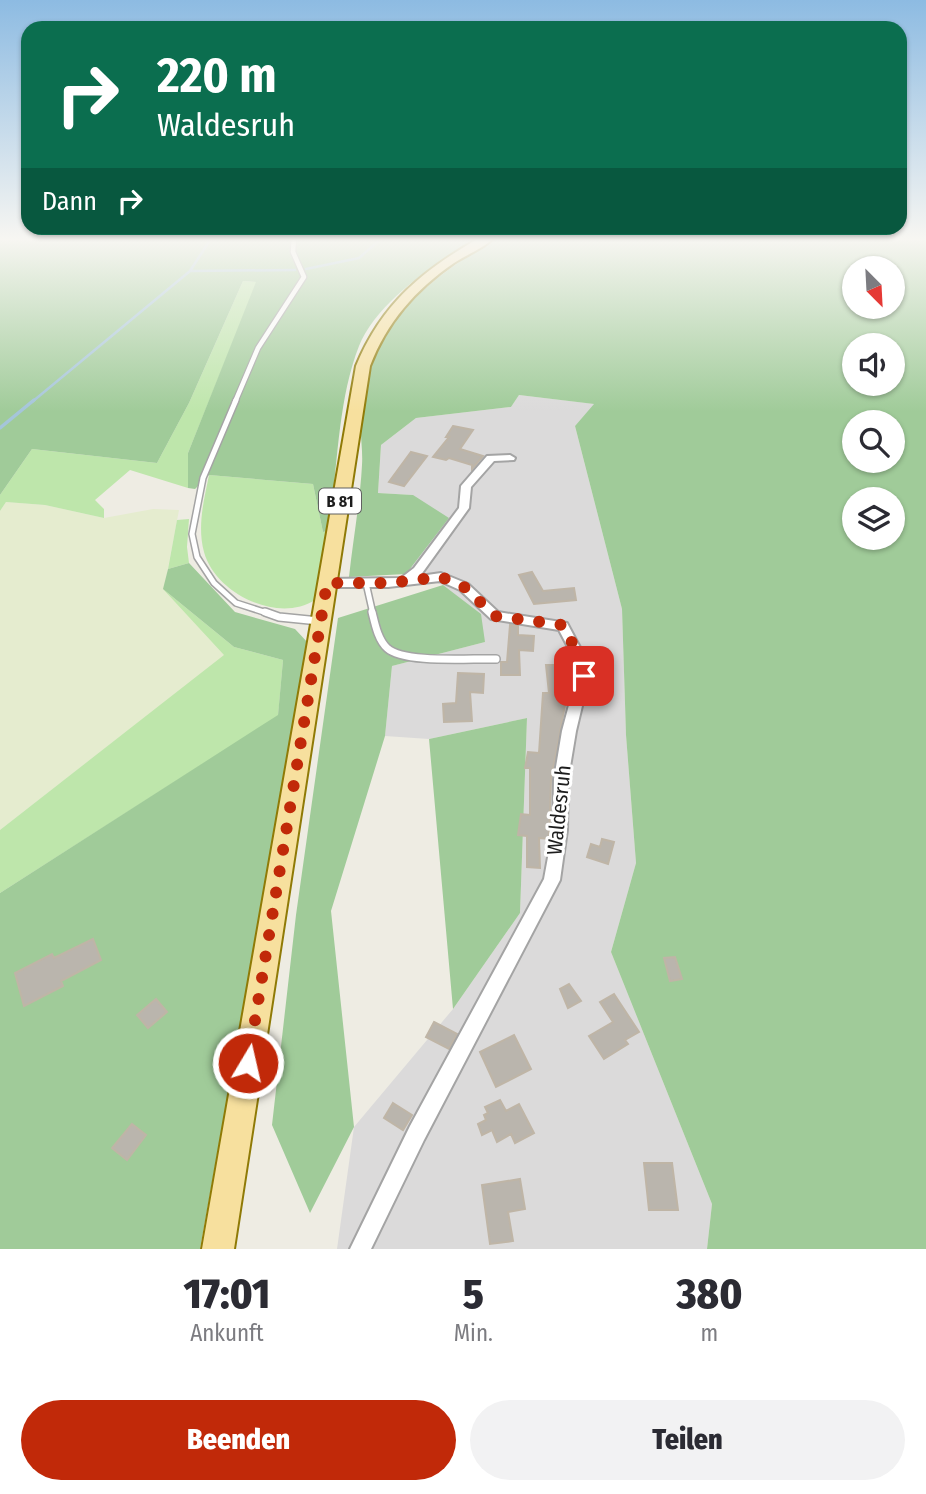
<!DOCTYPE html>
<html lang="de">
<style>
:root{--surface:#fff;--page:#f2f2f3;--text:#2b2b33;--muted:#7c7c81;--accent:#c12909}
body{margin:0;font-family:"Fira Sans Condensed",sans-serif;background:var(--page);color:var(--text);height:100vh;display:flex;flex-direction:column;font-size:26px;white-space:nowrap}
*{box-sizing:border-box;margin:0}
p{font-size:23px;color:var(--muted)}
.icon{flex:none;width:38px;height:38px;fill:none;stroke:currentColor;stroke-width:2;stroke-linecap:round;stroke-linejoin:round}
.map{position:relative;height:1249px;overflow:hidden}
.drawer{display:flex;flex-direction:column;background:var(--surface);flex:1}
.drawer>*{flex:none}
.banner{position:absolute;left:21px;top:21px;width:886px;height:214px;border-radius:21px;box-shadow:0 2px 5px #0004;background:#0b6e4f;color:#fff;overflow:hidden}
.needle{width:46px;rotate:156deg}
.buttons{position:absolute;left:842px;top:256px;display:grid;gap:14px}
.buttons a{display:grid;place-items:center;width:63px;height:63px;border-radius:50%;background:var(--surface);box-shadow:0 2px 5px #0004;font-size:35px}
.pin{position:absolute;display:grid;place-items:center;width:60px;height:60px;color:#fff;margin:-30px;border-radius:14px;box-shadow:0 4px 10px #0006}
.me{position:absolute;width:77px;margin:-38px;rotate:9deg;stroke-linejoin:round;filter:drop-shadow(0 0 5px #0008)}
.turn{display:flex;align-items:center;gap:24px;height:147px;padding:0 21px;font-size:32px}
.turn .icon{width:91px;height:91px;stroke-width:2.5}
.turn b{display:block;font-size:49px;line-height:60px}
.then{display:flex;align-items:center;height:66px;padding:0 21px;background:#0003;gap:14px;font-size:26px}
.eta{display:flex;justify-content:space-evenly;align-items:center;height:119px;text-align:center}
.eta b{font-size:42px;font-weight:800;line-height:49px}
.cta{display:flex;gap:14px;margin-top:auto;padding:14px 21px}
.cta a{flex:1;height:80px;border-radius:42px;background:var(--accent);color:#fff;font-size:28px;font-weight:800;line-height:80px;text-align:center}
.cta a+a{background:var(--page);color:var(--text)}
.map>svg:first-child{display:block}
</style>
<div class="map">
<svg width="926" height="1249" viewBox="0 0 926 1249">
<rect width="100%" height="100%" fill="#eeece3"/>
<path fill="#dbdada" d="M519 395 595 404 575 426 622 609 626 735 636 863 611 952 712 1204 707 1249H337L354 1127 453 1009 520 913 527 718 429 739 385 736 392 666 485 642 443 585 406 574 413 495 378 493 381 445 416 418 511 407Z"/>
<path fill="#e5eccf" d="M6 502 45 505 104 518 153 509 179 510 164 589 225 655 0 830V511Z"/>
<path fill="#bee6ab" d="M243 281 257 282 188 453V488L130 470 95 500 104 509V518L45 505 6 502 0 511V495L32 449 157 463 189 403Z
M209 475 313 484 323 532 328 531 315 600C277 624 215 593 204 552 197 526 204 500 209 475Z
M189 519 187 547 189 563 168 569 177 520Z
M163 589 234 647 283 660 278 716 0 893V830L224 655Z"/>
<path fill="#a0cb99" fill-rule="evenodd" d="M0 237H482C440 259 377 301 359 346 339 397 338 458 331 511L328 531 323 532 313 484 209 475 195 489 188 488V453L256 282 243 281 189 403 157 463 32 449 0 495Z
M499 237H926V1249H707L712 1204 611 952 636 863 626 735 622 609 575 426 594 404 519 395 511 407 416 418 381 445 378 493 413 495 449 518 406 574 349 577C353 540 360 502 362 465 363 450 360 436 361 422 367 326 423 282 499 237ZM854 268H892V306H854ZM854 345H892V383H854ZM854 422H892V460H854ZM854 499H892V537H854Z
M189 563 235 612 295 629 309 644 200 1249H0V893L278 715 283 660 234 647 163 589 168 569Z
M443 585 481 614 485 642 392 666 385 736 331 911 354 1127 310 1213 272 1125 296 915 338 618Z
M527 718 520 913 453 1009 429 739Z"/>
<g fill="none" stroke-linecap="round" stroke-linejoin="round">
<path stroke="#a5c5da" stroke-width="2.5" d="M306 269 359 258 383 237
M190 271 295 270
M32 402 190 271 212 237"/>
<path stroke="#a5c5da" stroke-width="3.5" d="M0 428 34 400"/>
</g>
<path fill="#bab5ad" stroke="#bfb5a6" stroke-width="2" d="M453 426 473 430 460 449 483 456 472 469V465L449 458 446 460 433 457 449 437H446Z
M411 452 427 456 404 486 389 482Z
M532 572 543 591 574 588 576 600 534 604 519 575Z
M510 625 518 626V635L534 636 533 651 519 650 520 675H501V662H507Z
M546 665H568L570 679 551 779 549 839 539 838 540 868 527 867V836L518 835 521 814 530 815V768H525L528 752 539 753 543 693H549Z
M458 673 484 674 483 693 470 692 472 721 444 722 443 704 456 703Z
M602 839 614 842 608 864 587 857 591 844 600 847Z
M93 939 101 960 61 981 63 986 24 1006 15 973 52 954 54 958Z
M675 957 682 979 670 981 664 958Z
M569 984 581 1001 568 1008 560 989Z
M614 994 639 1032 625 1040 628 1044 604 1059 589 1036 613 1022 600 1002Z
M156 999 167 1012 148 1028 137 1015Z
M434 1022 457 1034 449 1049 426 1037Z
M514 1035 531 1069 496 1087 480 1052Z
M500 1100 506 1111 519 1104 534 1133 515 1143 511 1134 497 1142 492 1130 482 1135 478 1124 486 1120 484 1115 488 1113 485 1107Z
M393 1103 412 1115 403 1130 384 1118Z
M132 1124 146 1135 127 1160 112 1148Z
M644 1163H672L678 1210H649Z
M520 1179 525 1209 508 1212 513 1241 490 1244 482 1185Z"/>
<g fill="none" stroke-linecap="round" stroke-linejoin="round">
<defs>
<path id="lane-far2" d="M235 402 258 348 304 277 293 252 294 237"/>
<path id="lane-far1" d="M236 400 203 478 192 534 197 557 214 583 236 603 270 614
M366 583 373 614"/>
<path id="lane" d="M265 612 279 617 319 621
M372 612C375 624 378 640 387 648 404 664 472 658 496 659"/>
<path id="street" d="M510 455 515 458 514 460 494 461 471 487 469 508 420 576 441 573 468 584 498 612 567 623 591 668 576 731 568 779 567 830 560 880 424 1140 371 1249H350L410 1126 544 879 553 830 554 779 562 731 579 668 559 630 491 619 460 590 440 581 388 587H327L321 583 327 579 401 578 414 568 459 508 461 486 487 456Z"/>
<path id="primary" d="M481 237H495C484 248 468 254 454 263 415 290 387 322 370 366L234 1249H202L356 366C382 303 423 270 481 237Z"/>
</defs>
<use href="#lane-far2" stroke="#a4a4a4" stroke-width="7"/>
<use href="#lane-far1" stroke="#a4a4a4" stroke-width="8"/>
<use href="#lane" stroke="#a4a4a4" stroke-width="10"/>
<use href="#street" stroke="#a4a4a4" stroke-width="4"/>
<use href="#primary" stroke="#8f7a06" stroke-width="4"/>
<use href="#lane-far2" stroke="#fff" stroke-width="4.5"/>
<use href="#lane-far1" stroke="#fff" stroke-width="5"/>
<use href="#lane" stroke="#fff" stroke-width="7"/>
<use href="#street" fill="#fff" fill-rule="evenodd"/>
<use href="#primary" fill="#f7e09e" fill-rule="evenodd"/>
</g>
<linearGradient id="sky" x2="0" y2="1"><stop stop-color="#8dbbe2"/><stop offset="0.58" stop-color="#f7f6f2"/><stop offset="1" stop-color="#f7f6f2" stop-opacity="0"/></linearGradient>
<rect width="926" height="412" fill="url(#sky)"/>
<g fill="none" stroke-linecap="round" stroke-linejoin="round">
<path stroke="#c12909" stroke-width="12" stroke-dasharray="0 21.6" d="M248 1063 327 583H388L441 577 464 587 495 616 563 625 585 668 584 676"/>
</g>
<g text-anchor="middle" dominant-baseline="central" stroke-width="6" stroke-linejoin="round" paint-order="stroke">
<rect fill="#fff" stroke="#616161" stroke-width="2" x="319" y="488.5" width="42" height="25" rx="5"/>
<g font-size="16" font-weight="bold" fill="#1d1d1d">
<text x="340" y="501">B 81</text>
</g>
<g font-size="21" fill="#1d1d1d" stroke="#fff">
<text transform="translate(559 810) rotate(-84)">Waldesruh</text>
</g>
</g>
</svg>
<div class="buttons">
<a><svg class="needle" viewBox="-14 -14 28 28"><path d="M0-13l5 13h-10z" fill="#e53935"/><path d="M0 13l5-13h-10z" fill="#7c7c81"/></svg></a>
<a><svg class="icon" aria-label="sound" viewBox="0 0 24 24"><path d="M4 9h4l5-4v14l-5-4H4zM17 9q2 3 0 6"/></svg></a>
<a><svg class="icon" aria-label="search" viewBox="0 0 24 24"><circle cx="10" cy="10" r="6"/><path d="M15 15l6 6"/></svg></a>
<a><svg class="icon" aria-label="layers" viewBox="0 0 24 24"><path d="M12 4l9 5-9 5-9-5zM3 14l9 5 9-5"/></svg></a>
</div>
<div class="pin" style="left:584px;top:676px;background:#d93025"><svg class="icon" aria-label="arrive" viewBox="0 0 24 24"><path d="M6 21V4h12l-3 4 3 4H6"/></svg></div>
<svg class="me" style="left:248px;top:1063px" viewBox="-20 -20 40 40"><circle r="17" fill="#c12909" stroke="#fff" stroke-width="3"/><path d="M0-11L8 9 0 5-8 9z" fill="#fff"/></svg>
<div class="banner">
<div class="turn"><svg class="icon" aria-label="right" viewBox="0 0 24 24"><path d="M7 20v-9h11M14 6l5 5-5 5"/></svg><div><b>220 m</b>Waldesruh</div></div>
<div class="then">Dann<svg class="icon" aria-label="right" viewBox="0 0 24 24"><path d="M7 20v-9h11M14 6l5 5-5 5"/></svg></div>
</div>
</div>
<section class="drawer">
<div class="eta">
<div><b>17:01</b><p>Ankunft</p></div>
<div><b>5</b><p>Min.</p></div>
<div><b>380</b><p>m</p></div>
</div>
<div class="cta"><a>Beenden</a><a>Teilen</a></div>
</section>
